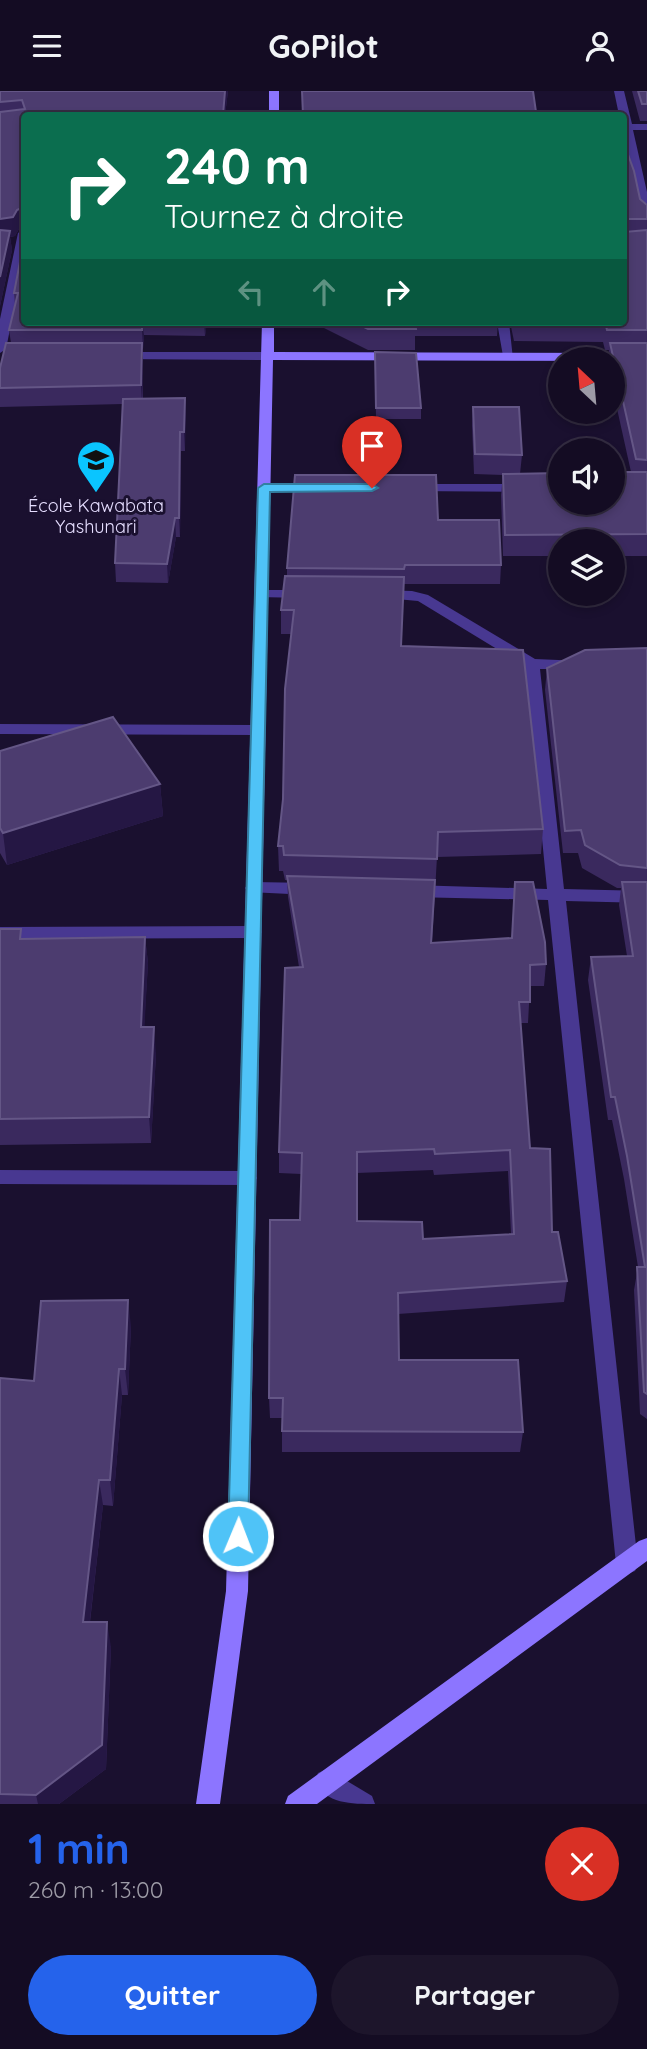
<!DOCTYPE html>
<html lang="fr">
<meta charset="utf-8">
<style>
:root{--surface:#140c23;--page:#1d152b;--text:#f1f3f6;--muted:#9d9ba6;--line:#332c41;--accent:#2563eb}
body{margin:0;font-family:Quicksand,sans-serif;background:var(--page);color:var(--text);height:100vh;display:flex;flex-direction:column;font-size:26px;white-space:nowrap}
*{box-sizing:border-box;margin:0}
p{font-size:23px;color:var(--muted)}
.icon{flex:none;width:38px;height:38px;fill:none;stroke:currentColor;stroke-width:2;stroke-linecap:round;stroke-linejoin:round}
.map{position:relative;height:1713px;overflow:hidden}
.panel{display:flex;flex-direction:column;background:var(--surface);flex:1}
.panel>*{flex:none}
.banner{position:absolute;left:21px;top:21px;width:606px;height:214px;border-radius:7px;box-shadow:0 4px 10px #0003,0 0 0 2px var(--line);background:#0b6e4f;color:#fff;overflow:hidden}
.needle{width:46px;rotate:334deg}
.controls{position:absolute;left:548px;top:256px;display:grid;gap:14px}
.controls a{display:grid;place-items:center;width:77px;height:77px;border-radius:50%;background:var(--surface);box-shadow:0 4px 10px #0003,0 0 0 2px var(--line);font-size:35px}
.pin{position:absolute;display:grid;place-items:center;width:60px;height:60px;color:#fff;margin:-72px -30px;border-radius:50% 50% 50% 0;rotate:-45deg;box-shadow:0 0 7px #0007}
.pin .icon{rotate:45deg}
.me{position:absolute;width:77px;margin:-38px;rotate:1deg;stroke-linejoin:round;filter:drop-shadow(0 0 5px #0008)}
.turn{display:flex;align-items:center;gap:24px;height:147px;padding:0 28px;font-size:32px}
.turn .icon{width:91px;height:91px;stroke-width:2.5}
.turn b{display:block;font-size:49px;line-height:60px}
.lanes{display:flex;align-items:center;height:66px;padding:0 28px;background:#0003;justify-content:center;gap:35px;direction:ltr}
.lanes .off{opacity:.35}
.round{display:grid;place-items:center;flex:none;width:74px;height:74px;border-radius:37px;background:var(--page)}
.overview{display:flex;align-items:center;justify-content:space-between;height:119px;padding:0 28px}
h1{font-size:42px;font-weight:700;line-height:52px;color:var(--accent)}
.cta{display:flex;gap:14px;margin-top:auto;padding:14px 28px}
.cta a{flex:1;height:80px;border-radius:42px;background:var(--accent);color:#fff;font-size:28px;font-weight:700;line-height:80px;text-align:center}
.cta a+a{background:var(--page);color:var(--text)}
header{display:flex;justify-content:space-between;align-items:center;height:91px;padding:0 28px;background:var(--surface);font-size:32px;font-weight:700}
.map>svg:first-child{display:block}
</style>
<header><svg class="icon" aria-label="menu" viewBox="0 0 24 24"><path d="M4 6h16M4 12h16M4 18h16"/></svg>GoPilot<svg class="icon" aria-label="person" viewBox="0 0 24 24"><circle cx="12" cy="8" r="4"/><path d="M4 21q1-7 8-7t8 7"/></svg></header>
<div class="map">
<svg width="647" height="1713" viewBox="0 0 647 1713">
<rect width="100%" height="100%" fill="#1a102f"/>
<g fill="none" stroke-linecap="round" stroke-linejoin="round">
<path fill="#483891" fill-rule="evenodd" d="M327 1678 372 1705 375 1713C352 1713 325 1713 315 1690L318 1682Z"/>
<path fill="#483891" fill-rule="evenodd" d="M614 0H624L632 33H647V39H633L647 101V130L641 127 623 43V24H619Z
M24 138V168L6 258 0 262V228L18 142Z
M497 231H509L513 268 503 265Z
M119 261H268L274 265 268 269 115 268 113 265Z
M264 393H317L324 397 317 401 259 400V394Z
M415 393H560V401L410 400V394Z
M262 499H306L313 503 306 507 257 506V500Z
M379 499 412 500 428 504 535 568 582 570 585 573 577 578H540L564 798 647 800V812L566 810 638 1473 635 1480 627 1483 619 1480 616 1473 548 809 411 806 402 800 411 794 547 798 525 575 418 510 374 506V500Z
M0 633 258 634 266 639 258 644 0 643Z
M254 791 310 792 319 798 310 804 248 801 245 797 248 793Z
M253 835 262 841 253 847 0 848V836Z
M0 1079 247 1080 254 1082 257 1087 254 1092 247 1094 0 1093Z"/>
<path fill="#8c75ff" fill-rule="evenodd" d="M269 0H279V24H269Z
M262 231H274V261L647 262V270L273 269 248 1500 220 1713H196L226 1500Z
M647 1447V1470L317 1713H285L288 1705 639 1450Z"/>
</g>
<path fill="#3a295e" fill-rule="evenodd" d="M0 0H228L225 24H24V136L19 138 15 145 10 146 12 159 0 215Z
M632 0H647V30H640Z
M623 50 640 108 647 114V465H612V450H560V465H503L501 404 503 384 474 383 472 335 473 316 522 364 520 383 631 381 612 295V268H608L609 259H605L603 251 514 250 510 231H623Z
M24 150V231H207L205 245 144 244 143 258H142L143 308 185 307V360H181L180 446H176L168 492 116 491 115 472 123 313 0 316V277L11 252 9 239 15 214 14 202Z
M312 231H498L497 245H415V259H368Z
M375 262 421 317V328H376Z
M438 429 501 474 500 493H404L401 555 543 738 541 763 437 766 432 852 546 873 544 895H530L528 932H520L530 1057 567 1190 564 1211 398 1223 399 1269 523 1341 520 1361H282V1327H270L269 1307 300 1129 301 1083 279 1082V1061L299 876 288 806 287 789H285L283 780H279L278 755 283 708 291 543H281V519L287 485V477ZM433 1079 434 1084 508 1080 511 1143 423 1148 357 1130V1082Z
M647 557V1328L640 1323 634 1199 638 1176 624 1088 612 1029H608L588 889 591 866 627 865 619 814 621 797H617L582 777 578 762H563L545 599 547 577Z
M0 660 160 693 163 725 7 774 0 762Z
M0 838 22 848 145 846 148 872 144 936 156 963 151 1052 0 1054Z
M131 1235 128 1304H122L113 1415 103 1414 90 1531 111 1556 106 1678 59 1713H0V1287L34 1290Z"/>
<path fill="#251744" d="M225 0H228L225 24H223Z
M23 116 24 135 19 138 15 145 10 146 12 159 0 215V128Z
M142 231 144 244 143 258 142 239Z
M204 231H207L205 245Z
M142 252 143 272 142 313 141 294Z
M185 307 186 325 185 360 184 341Z
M180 341 181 360 180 446 179 427Z
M175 427 176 446 168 492 167 473Z
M160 693 163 725 7 774 3 742Z
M145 846 148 872 143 963 141 936Z
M154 936 156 963 151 1052 149 1026Z
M128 1209 131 1235 128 1304 125 1278Z
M119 1278 122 1304 113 1415 110 1389Z
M99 1389 103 1414 87 1555 83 1531Z
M107 1531 111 1556 106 1678 59 1713H38L36 1704Z"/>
<path fill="#4c3c6f" stroke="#645686" stroke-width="2" fill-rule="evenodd" d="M0 0H225L223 24H24V146L23 116 17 119 13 126 0 128V21L25 18 22 9 0 11Z
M302 0H533L536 21H556L558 24H303Z
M638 0H647V13H642Z
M623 50 634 80 640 108 647 114V128H623L625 141 647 139V239H607L605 231H623Z
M0 139 10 140 0 186Z
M24 150V231H142V239H9L18 202H14Z
M354 231H415L416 238H368Z
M6 252H142L141 294 0 297V277Z
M610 252H647V369L636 368Z
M375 261 416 262 421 317H376Z
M185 307 184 341H180L179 427H175L167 473 115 472 123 308Z
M473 316H519L522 364 475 363Z
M612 381H647V443L505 444 503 383 560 382V411H612Z
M295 384H436L438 429H499L501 474H405L404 478 287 477Z
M285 485 404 486 401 555 523 559 543 738 438 741 437 768 284 764 283 755H278L283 708 285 598 294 519H281Z
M647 557V777L620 774 585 754 581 739 565 740 547 577 585 559Z
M113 626 160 693 3 742 0 737V660Z
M287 785 435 789 431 852 512 847 515 791H533L545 851 546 873 530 874V911H519L530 1057 550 1058 552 1141H558L567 1190 398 1202 399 1269H518L523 1341 282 1340 283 1307H269L270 1129H300L302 1062 279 1061 285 877 303 876ZM434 1058 435 1063 510 1059 514 1143 423 1148 422 1131 357 1130V1061Z
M622 791H647V1303L644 1301 637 1176H645L627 1065 615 1006H611L591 866 633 865Z
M0 838H21L20 848 145 846 141 936H154L149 1026 0 1028Z
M128 1209 125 1278H119L110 1389H99L83 1531H107L102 1654 36 1704 0 1703V1287L34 1290 41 1210Z"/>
<path fill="#4fc3f7" stroke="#337fa1" stroke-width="2" d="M264 393H372L378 397 372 400 270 401 248 1445 245 1451 238 1454 231 1451 228 1445 258 397Z"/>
<defs>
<symbol id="school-pin" viewBox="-11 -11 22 30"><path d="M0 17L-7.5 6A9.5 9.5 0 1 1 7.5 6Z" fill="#0ac5ff" stroke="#1a102f"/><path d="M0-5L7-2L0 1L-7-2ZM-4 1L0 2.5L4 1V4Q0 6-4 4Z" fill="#111"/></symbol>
</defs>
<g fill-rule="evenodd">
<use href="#school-pin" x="74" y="347" width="44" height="60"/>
</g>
<g text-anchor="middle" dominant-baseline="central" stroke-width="6" stroke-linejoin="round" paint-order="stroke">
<g font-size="18" fill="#e6deff" stroke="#1a102f">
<text x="96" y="414">École Kawabata<tspan x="96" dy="21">Yashunari</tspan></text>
</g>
</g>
</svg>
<div class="controls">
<a><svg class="needle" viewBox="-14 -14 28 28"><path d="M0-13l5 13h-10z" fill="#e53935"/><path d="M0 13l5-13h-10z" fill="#9d9ba6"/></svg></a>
<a><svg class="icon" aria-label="sound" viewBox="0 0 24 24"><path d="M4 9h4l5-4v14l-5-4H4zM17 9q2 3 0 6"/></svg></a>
<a><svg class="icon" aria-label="layers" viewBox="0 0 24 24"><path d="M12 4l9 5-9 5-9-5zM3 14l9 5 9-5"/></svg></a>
</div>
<div class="pin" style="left:372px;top:397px;background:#d93025"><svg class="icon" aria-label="arrive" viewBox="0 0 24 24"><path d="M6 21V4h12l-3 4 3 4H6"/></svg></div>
<svg class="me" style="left:238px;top:1445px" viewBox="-20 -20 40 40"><circle r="17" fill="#4fc3f7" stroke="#fff" stroke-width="3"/><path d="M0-11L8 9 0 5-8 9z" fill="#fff"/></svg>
<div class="banner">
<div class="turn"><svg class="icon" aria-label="right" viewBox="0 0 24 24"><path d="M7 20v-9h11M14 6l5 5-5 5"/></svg><div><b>240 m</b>Tournez à droite</div></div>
<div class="lanes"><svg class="icon off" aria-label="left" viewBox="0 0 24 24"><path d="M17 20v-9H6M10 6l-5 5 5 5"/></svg><svg class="icon off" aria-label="ahead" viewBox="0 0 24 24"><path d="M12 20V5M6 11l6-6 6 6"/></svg><svg class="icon" aria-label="right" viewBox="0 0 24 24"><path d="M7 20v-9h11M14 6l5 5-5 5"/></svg></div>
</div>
</div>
<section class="panel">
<div class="overview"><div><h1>1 min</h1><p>260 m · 13:00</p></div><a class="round" style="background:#d93025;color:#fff"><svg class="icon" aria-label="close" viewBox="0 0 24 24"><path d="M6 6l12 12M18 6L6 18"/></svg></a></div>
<div class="cta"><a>Quitter</a><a>Partager</a></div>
</section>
